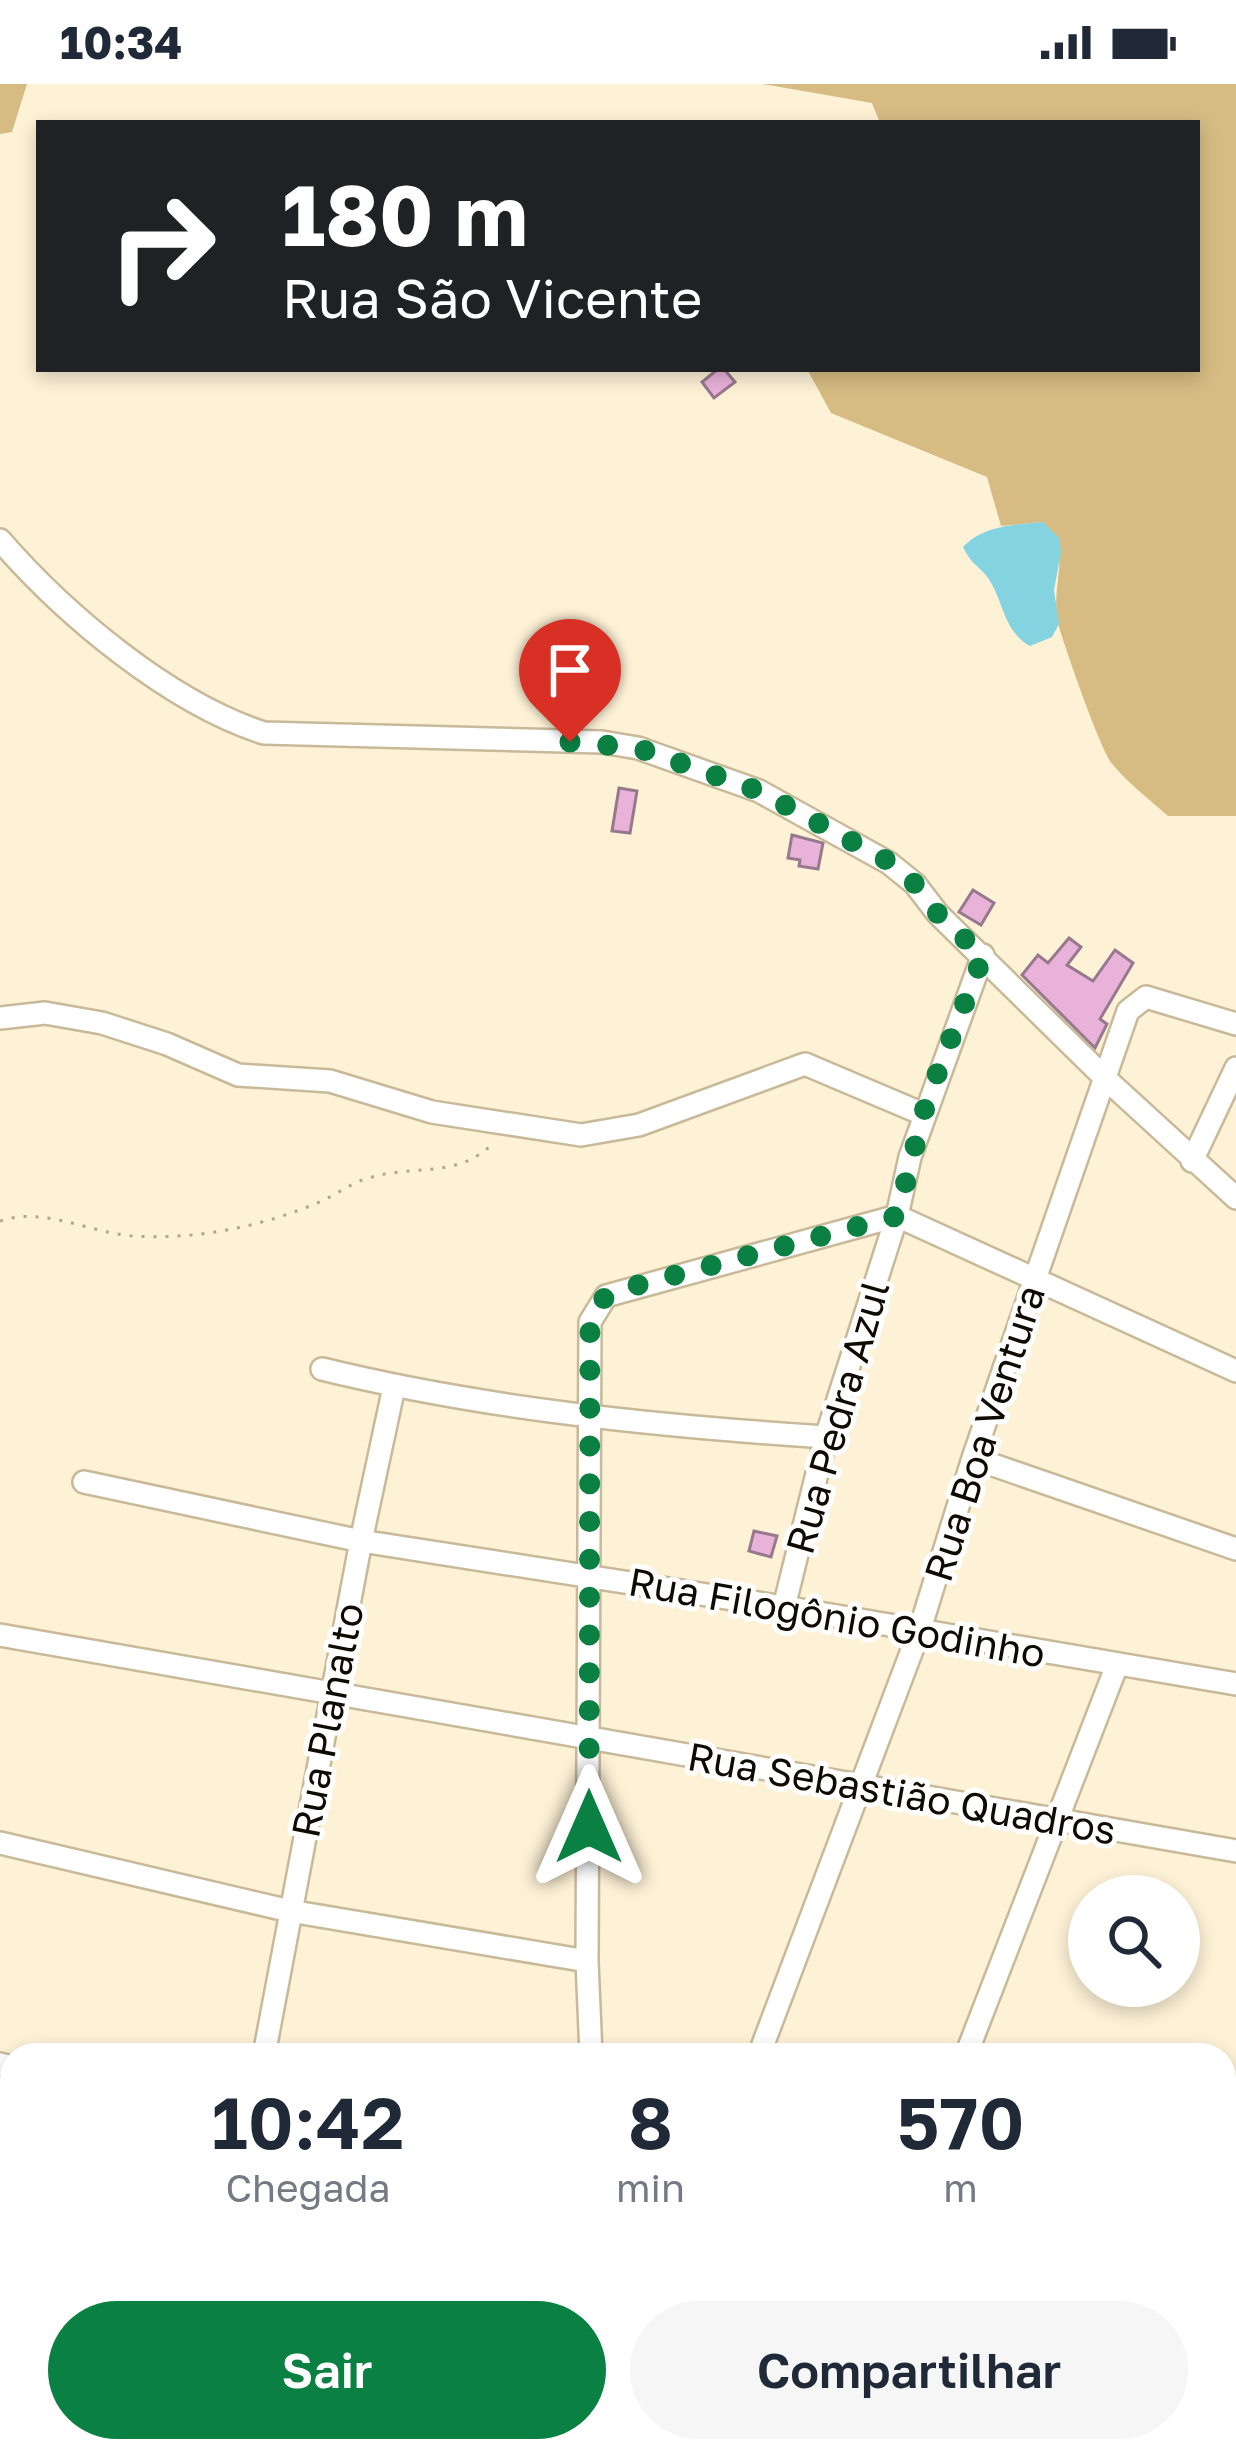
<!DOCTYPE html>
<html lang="pt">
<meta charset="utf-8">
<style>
:root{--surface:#fff;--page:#f6f6f7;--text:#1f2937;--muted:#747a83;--accent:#0b8043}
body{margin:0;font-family:"Golos Text",sans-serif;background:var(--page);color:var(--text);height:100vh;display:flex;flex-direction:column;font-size:45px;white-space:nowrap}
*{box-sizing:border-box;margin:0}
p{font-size:39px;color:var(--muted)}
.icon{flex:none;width:66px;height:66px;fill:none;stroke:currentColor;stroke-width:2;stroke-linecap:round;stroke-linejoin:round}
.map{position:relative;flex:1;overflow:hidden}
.panel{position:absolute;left:0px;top:1959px;width:1236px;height:420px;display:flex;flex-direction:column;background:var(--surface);border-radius:36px 36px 0 0;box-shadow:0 6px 18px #0003}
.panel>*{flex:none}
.guide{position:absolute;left:36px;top:36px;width:1164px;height:252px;border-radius:0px;box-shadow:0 6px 18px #0003;background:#202124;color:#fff;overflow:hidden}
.tools{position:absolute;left:1068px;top:1791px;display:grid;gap:24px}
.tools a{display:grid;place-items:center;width:132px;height:132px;border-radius:50%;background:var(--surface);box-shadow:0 6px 18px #0003;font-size:60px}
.pin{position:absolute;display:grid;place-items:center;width:102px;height:102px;color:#fff;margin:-123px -51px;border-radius:50% 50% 50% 0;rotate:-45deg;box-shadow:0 0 12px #0007}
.pin .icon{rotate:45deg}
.me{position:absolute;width:132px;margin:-66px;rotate:0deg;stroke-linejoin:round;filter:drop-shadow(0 0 9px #0008)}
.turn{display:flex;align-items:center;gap:42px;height:252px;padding:0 48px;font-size:54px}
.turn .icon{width:156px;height:156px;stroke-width:2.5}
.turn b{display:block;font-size:84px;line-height:102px}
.eta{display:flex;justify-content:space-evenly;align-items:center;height:204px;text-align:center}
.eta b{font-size:72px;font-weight:600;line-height:84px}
.action{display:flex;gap:24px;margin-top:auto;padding:24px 48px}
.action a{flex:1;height:138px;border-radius:72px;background:var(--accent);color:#fff;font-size:48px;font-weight:600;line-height:138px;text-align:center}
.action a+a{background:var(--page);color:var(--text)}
.status{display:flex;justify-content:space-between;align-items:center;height:84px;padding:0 60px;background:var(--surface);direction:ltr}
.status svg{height:33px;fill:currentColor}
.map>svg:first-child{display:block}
</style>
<div class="status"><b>10:34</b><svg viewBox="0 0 49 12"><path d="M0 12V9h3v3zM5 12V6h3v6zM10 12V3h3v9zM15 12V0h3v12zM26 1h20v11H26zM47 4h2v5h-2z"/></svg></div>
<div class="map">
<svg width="1236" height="2379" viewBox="0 0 1236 2379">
<rect width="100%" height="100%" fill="#fdf1d6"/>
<path fill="#d6bc83" d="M0 0H27L12 48 0 50Z
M763 0H1236V732H1168C1150 716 1129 700 1113 681 1101 668 1066 566 1059 543 1048 500 1075 471 1043 438L1001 442 987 393 831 329 807 285H1197V39H880L872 19Z
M647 2367H1020L1015 2379H644Z"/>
<path fill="#83d3e1" d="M1043 438 1059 454 1061 468 1054 506 1059 540 1052 553 1030 562C1003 547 1004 517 988 494 978 480 973 483 963 463 984 441 1014 441 1043 438Z"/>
<path fill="#e9b2d9" stroke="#97798e" stroke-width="3" d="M718 285H724L735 298 714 314 702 298Z
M619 704 637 707 630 749 612 747Z
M792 751 823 759 818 785 799 782 800 776 788 774Z
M973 806 994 819 981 841 959 828Z
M1069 854 1081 863 1067 881 1093 897 1115 866 1133 879 1100 935 1107 940 1095 964 1022 891 1038 871 1048 879Z
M754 1447 777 1452 771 1473 749 1467Z"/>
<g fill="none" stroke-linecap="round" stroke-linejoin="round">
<defs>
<path id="minor" d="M0 456C65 531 170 619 264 649L602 658 638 664 759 707 889 779 915 800 938 830 1107 996 1236 1114
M0 934 45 929 102 939 167 960 238 991 330 997 432 1028 581 1051 639 1041 805 980 923 1030
M1192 1077 1236 984
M322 1285C486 1325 657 1342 826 1353
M973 1374 1236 1465
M84 1398 361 1457 784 1523 1236 1600
M784 1523 826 1353 897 1132 910 1073 983 871
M0 1551 1236 1767
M0 1759 290 1827 587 1877
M264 1971 361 1457 394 1303
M591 1971 587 1877 590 1238 606 1212 897 1132 1236 1287
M759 1971 920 1545 973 1374 1128 927 1146 913 1236 940
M966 1971 1117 1581
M0 1980 12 1983
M1224 2180 1236 2106
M0 2189 12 2191
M1224 2213 1236 2215
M182 2379 184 2367
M1034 2379 1038 2367
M1195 2379 1197 2367"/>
</defs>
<use href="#minor" stroke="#c8b999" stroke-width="26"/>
<path stroke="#afa590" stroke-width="3" stroke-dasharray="3 9" stroke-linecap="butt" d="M0 1137C44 1122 89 1149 134 1152 198 1156 264 1142 322 1117 339 1109 354 1097 372 1093 413 1081 459 1094 492 1060"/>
<use href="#minor" stroke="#fff" stroke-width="21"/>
</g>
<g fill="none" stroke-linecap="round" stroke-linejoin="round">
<path stroke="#0b8043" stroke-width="21" stroke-dasharray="0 37.8" d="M570 658 638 664 759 707 890 778 915 800 938 830 983 872 927 1016 897 1132 619 1206 606 1211 590 1238 589 1743"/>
</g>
<g text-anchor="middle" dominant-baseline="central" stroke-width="10" stroke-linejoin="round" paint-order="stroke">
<g font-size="39" fill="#0f0a02" stroke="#fff">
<text transform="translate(837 1333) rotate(-74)">Rua Pedra Azul</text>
<text transform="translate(984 1349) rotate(-72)">Rua Boa Ventura</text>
<text transform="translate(837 1533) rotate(10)">Rua Filogônio Godinho</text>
<text transform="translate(327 1636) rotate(-79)">Rua Planalto</text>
<text transform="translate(902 1709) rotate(10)">Rua Sebastião Quadros</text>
</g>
</g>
</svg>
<div class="tools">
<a><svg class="icon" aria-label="search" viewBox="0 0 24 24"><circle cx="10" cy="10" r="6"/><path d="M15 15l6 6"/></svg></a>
</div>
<div class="pin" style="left:570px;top:658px;background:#d93025"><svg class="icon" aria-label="arrive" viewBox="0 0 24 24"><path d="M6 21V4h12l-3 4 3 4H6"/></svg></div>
<svg class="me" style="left:589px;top:1743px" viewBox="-20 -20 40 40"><path d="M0-17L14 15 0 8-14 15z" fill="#0b8043" stroke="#fff" stroke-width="4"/></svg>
<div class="guide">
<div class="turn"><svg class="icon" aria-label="right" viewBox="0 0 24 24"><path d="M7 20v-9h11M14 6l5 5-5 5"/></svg><div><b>180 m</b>Rua São Vicente</div></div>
</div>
<section class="panel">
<div class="eta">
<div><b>10:42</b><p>Chegada</p></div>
<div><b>8</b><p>min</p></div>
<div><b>570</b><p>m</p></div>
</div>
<div class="action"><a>Sair</a><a>Compartilhar</a></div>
</section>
</div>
